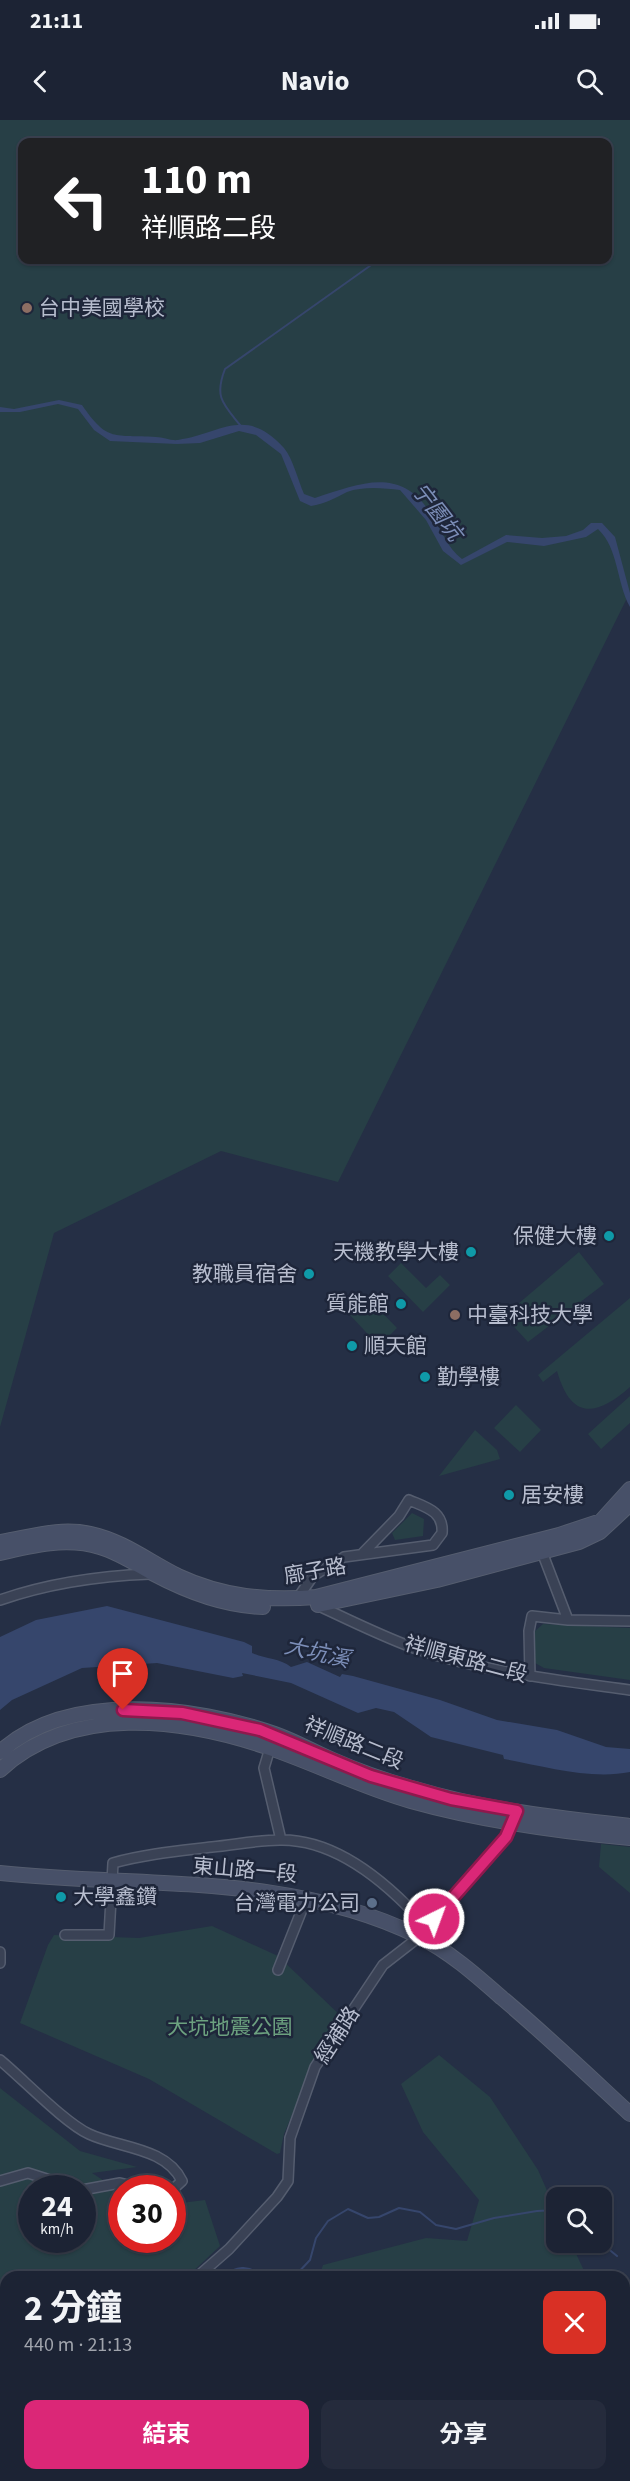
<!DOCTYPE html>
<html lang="zh-TW">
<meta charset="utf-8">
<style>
:root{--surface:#1c2334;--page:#252b3c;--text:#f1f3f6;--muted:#a0a4ac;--line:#3a404f;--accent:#db2777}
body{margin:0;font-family:"Source Sans 3","Noto Sans TC",sans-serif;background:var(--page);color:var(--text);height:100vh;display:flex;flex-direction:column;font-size:22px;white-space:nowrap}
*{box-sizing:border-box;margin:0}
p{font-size:20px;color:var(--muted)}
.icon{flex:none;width:33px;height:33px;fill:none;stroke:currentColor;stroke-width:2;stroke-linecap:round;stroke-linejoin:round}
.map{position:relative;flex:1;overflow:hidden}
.panel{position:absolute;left:0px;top:2151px;width:630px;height:210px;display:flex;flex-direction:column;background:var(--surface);border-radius:18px 18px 0 0;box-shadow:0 2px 4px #0004,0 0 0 2px var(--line)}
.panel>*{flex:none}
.banner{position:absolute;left:18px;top:18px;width:594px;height:126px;border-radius:12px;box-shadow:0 2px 4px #0004,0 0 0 2px var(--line);background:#202124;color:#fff;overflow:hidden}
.buttons{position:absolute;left:546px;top:2067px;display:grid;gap:12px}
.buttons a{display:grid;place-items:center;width:66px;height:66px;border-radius:12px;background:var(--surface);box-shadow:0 2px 4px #0004,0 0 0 2px var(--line);font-size:30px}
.speed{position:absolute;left:18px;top:2055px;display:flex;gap:12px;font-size:30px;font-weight:700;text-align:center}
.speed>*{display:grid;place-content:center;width:78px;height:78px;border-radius:50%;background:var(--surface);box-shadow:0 2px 4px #0004,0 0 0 2px var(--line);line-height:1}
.speed small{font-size:15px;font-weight:400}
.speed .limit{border:9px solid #d22;background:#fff;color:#111}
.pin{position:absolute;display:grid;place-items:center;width:51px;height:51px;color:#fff;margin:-62px -26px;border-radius:50% 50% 50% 0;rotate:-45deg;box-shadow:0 0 6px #0007}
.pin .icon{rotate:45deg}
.me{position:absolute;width:66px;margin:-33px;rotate:42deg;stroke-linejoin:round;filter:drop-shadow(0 0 4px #0008)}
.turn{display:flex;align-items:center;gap:21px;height:126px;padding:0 24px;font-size:27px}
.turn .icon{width:78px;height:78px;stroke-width:2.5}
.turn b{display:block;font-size:42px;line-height:51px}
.round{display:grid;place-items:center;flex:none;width:63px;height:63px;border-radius:12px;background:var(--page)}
.summary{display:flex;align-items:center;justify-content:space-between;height:102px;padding:0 24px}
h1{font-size:36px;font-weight:700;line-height:45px}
.primary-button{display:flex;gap:12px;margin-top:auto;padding:12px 24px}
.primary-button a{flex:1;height:69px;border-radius:12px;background:var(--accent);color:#fff;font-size:24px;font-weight:700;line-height:69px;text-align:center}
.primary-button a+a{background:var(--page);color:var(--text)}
.status{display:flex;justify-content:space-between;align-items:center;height:42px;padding:0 30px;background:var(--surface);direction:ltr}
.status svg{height:16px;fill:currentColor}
header{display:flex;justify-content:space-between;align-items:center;height:78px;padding:0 24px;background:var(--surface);font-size:27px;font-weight:700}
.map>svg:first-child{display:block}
</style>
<div class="status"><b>21:11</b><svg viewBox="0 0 49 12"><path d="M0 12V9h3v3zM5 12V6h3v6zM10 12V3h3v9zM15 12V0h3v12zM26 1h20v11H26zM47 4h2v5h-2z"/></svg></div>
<header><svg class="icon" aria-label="back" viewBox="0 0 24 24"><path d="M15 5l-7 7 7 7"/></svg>Navio<svg class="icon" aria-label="search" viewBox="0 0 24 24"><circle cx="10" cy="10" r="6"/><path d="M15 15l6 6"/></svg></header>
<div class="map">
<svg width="630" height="2361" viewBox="0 0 630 2361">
<rect width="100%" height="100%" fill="#252f45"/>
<path fill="#273f46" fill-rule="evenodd" d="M0 0H630V472L338 1062 221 1031 54 1113 0 1307ZM22 22H608V140H22Z
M579 1132 604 1164 528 1222 504 1196Z
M401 1143 426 1168 440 1155 450 1165 423 1192 388 1156Z
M367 1177 397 1208 379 1226 349 1194Z
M630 1178V1267C596 1297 571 1300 557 1251L543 1262 538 1255Z
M630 1276V1303L601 1329 588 1314Z
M516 1285 541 1310 520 1332 494 1308Z
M475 1310 497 1330 500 1339 439 1356Z
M412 1393 424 1399 423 1416 395 1420 392 1413Z
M543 1504 630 1508V1560L544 1548 535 1543 534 1512Z
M601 1724 630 1727V1773L599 1747Z
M212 1806 278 1836 343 1898 314 1943 284 2014 280 2033 277 2034 149 1959 20 1903 48 1825 54 1815 139 1818Z
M439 1935 490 1977 538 2050 556 2091V2122L571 2123 587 2157H319L323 2145 426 2118 467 2121 479 2080 423 2012 401 1964Z
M0 1968 80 2031 137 2047 92 2053 121 2072 122 2120H172L173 2084 205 2080 220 2126 187 2157H6V2355H624V2208L630 2215V2361H0ZM32 2068H82V2120H32Z"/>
<path fill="#36466c" d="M59 280 82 285C108 323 114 314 156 317 163 317 171 321 178 320 221 314 245 285 284 328 293 339 298 360 304 374L315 378C362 363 402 345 433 397 443 413 447 427 462 439L506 415 542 418 566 416 583 410 591 403H602L615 417 630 473V487C616 462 619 429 598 409L586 417 544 426 507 422 461 445 443 431 426 400 400 370C384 368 363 366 347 372 335 378 325 384 311 386L300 381 281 334 256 315 239 311 200 323 177 324 110 321 94 310 78 289 58 284 20 292H0V287L14 289Z
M107 1486 244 1522 252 1526V1533C265 1539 279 1538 291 1547L307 1542 340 1557 342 1554 353 1556 440 1580 497 1600 557 1610 606 1627 630 1629V1652C590 1660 543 1646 504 1639L503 1635 431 1617 394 1592 376 1588 358 1593 291 1563 242 1553 243 1556 233 1558 157 1543 82 1548 12 1580 0 1590V1517L36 1500Z"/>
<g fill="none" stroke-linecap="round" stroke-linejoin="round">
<path stroke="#36466c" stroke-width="2" d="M240 305C223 284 214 277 225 249L374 143
M600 2122 617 2136
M220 2157C236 2147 248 2143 263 2157
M294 2157 310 2140 316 2118 328 2101 348 2089 368 2098 379 2097 399 2088 420 2092 436 2105 456 2109 494 2098 537 2091 556 2090
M0 2296H6
M166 2356V2355
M60 2361 61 2355"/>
<defs>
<path id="street" d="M542 1432 568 1500
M297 1479 313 1456 344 1437 433 1425 442 1413C444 1391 425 1387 409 1380L399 1396 363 1433
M0 1480C49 1463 98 1456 150 1454
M317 1485C349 1500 381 1516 414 1528 483 1552 557 1560 630 1570
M530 1556 529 1511 532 1496 568 1500 630 1501
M270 1628 264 1648 281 1720
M65 1815H109L113 1743C145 1734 179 1731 212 1727 234 1725 258 1720 280 1720 333 1719 382 1759 416 1795L419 1817
M0 1832V1843
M278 1850 307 1777
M0 1940C23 1959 65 2003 89 2014 118 2028 166 2027 182 2061L172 2070
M0 2061 28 2053 75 2068
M82 2070 120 2063 140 2068
M197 2157 229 2129 277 2077 288 2061 290 2018 315 1947 383 1845 419 1817 506 1717 515 1701
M0 2266H6"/>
<path id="secondary" d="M0 1422C31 1417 59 1407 91 1414 123 1421 148 1441 178 1456 223 1477 267 1481 316 1477L559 1415 601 1401 630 1369
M0 1433C33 1425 67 1417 100 1427 120 1433 136 1444 154 1454 188 1472 224 1486 263 1487
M318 1485 437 1460 579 1422 600 1412 630 1384
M0 1632C68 1570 195 1586 275 1614 295 1621 314 1632 333 1640 360 1652 387 1661 415 1669 485 1690 558 1698 630 1706
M0 1650C72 1584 181 1598 267 1627 315 1643 361 1667 411 1681 482 1701 556 1711 630 1718
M0 1753C140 1768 288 1752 418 1816 449 1831 477 1856 502 1878 546 1915 588 1955 630 1994"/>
</defs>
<use href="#street" stroke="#555d6f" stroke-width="12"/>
<use href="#secondary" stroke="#555d6f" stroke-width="16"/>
<use href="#street" stroke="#3a4255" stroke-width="9"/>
<use href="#secondary" stroke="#475068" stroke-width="14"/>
</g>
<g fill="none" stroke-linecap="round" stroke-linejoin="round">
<defs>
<path id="route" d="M123 1590 182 1593 260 1610 371 1656 451 1679 517 1691 506 1717 434 1799"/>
</defs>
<use href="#route" stroke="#8e194d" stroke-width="15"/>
<use href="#route" stroke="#db2777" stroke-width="10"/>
</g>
<g fill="#8d6e63" stroke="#1e263a" stroke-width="2">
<circle cx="27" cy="188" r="6"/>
<circle cx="455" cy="1195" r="6"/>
</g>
<g fill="#0f9aa8" stroke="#1e263a" stroke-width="2">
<circle cx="609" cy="1116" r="6"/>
<circle cx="471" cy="1132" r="6"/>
<circle cx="309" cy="1154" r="6"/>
<circle cx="401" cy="1184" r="6"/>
<circle cx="352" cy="1226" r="6"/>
<circle cx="425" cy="1257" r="6"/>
<circle cx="509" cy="1375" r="6"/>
<circle cx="61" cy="1777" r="6"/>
</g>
<circle fill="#5c6f8a" stroke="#1e263a" stroke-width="2" cx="372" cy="1783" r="6"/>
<g text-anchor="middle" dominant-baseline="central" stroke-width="5" stroke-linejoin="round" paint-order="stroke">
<g font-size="21" fill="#b7bdce" stroke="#1e263a" text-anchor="start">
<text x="39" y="188">台中美國學校</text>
<text x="597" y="1116" text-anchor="end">保健大樓</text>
<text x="459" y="1132" text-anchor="end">天機教學大樓</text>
<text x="297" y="1154" text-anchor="end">教職員宿舍</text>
<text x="389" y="1184" text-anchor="end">質能館</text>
<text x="467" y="1195">中臺科技大學</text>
<text x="364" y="1226">順天館</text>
<text x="437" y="1257">勤學樓</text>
<text x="521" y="1375">居安樓</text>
<text x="73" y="1777">大學鑫鑽</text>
<text x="360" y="1783" text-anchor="end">台灣電力公司</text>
</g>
<g font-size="21" fill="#b7bdce" stroke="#1e263a">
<text transform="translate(315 1451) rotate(-10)">廍子路</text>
<text transform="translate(466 1539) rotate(15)">祥順東路二段</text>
<text transform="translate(354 1623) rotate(22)">祥順路二段</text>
<text transform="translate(245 1750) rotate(5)">東山路一段</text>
<text transform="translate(337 1915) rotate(-57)">經補路</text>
</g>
<g font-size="21" fill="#6ca17f" stroke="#1e263a">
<text x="230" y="1907">大坑地震公園</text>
</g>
<g font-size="22" font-style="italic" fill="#7c8eb8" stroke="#1e263a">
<text transform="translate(437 392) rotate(52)">宁園坑</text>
<text transform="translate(317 1533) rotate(13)">大坑溪</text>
</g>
</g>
</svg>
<div class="buttons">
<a><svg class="icon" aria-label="search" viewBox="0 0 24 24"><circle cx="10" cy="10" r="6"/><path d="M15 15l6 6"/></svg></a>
</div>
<div class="speed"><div>24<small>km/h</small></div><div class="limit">30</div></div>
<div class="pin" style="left:123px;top:1590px;background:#d93025"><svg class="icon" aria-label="arrive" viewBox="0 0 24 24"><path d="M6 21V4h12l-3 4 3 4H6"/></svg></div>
<svg class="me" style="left:434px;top:1799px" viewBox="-20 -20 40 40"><circle r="17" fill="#db2777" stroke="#fff" stroke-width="3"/><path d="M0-11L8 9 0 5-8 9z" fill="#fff"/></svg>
<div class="banner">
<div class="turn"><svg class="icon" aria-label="left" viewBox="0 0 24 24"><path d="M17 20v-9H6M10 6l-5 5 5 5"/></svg><div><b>110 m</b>祥順路二段</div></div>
</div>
<section class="panel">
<div class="summary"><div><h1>2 分鐘</h1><p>440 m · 21:13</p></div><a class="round" style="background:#d93025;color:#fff"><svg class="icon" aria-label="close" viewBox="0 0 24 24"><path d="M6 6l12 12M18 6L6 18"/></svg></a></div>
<div class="primary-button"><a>結束</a><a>分享</a></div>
</section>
</div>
